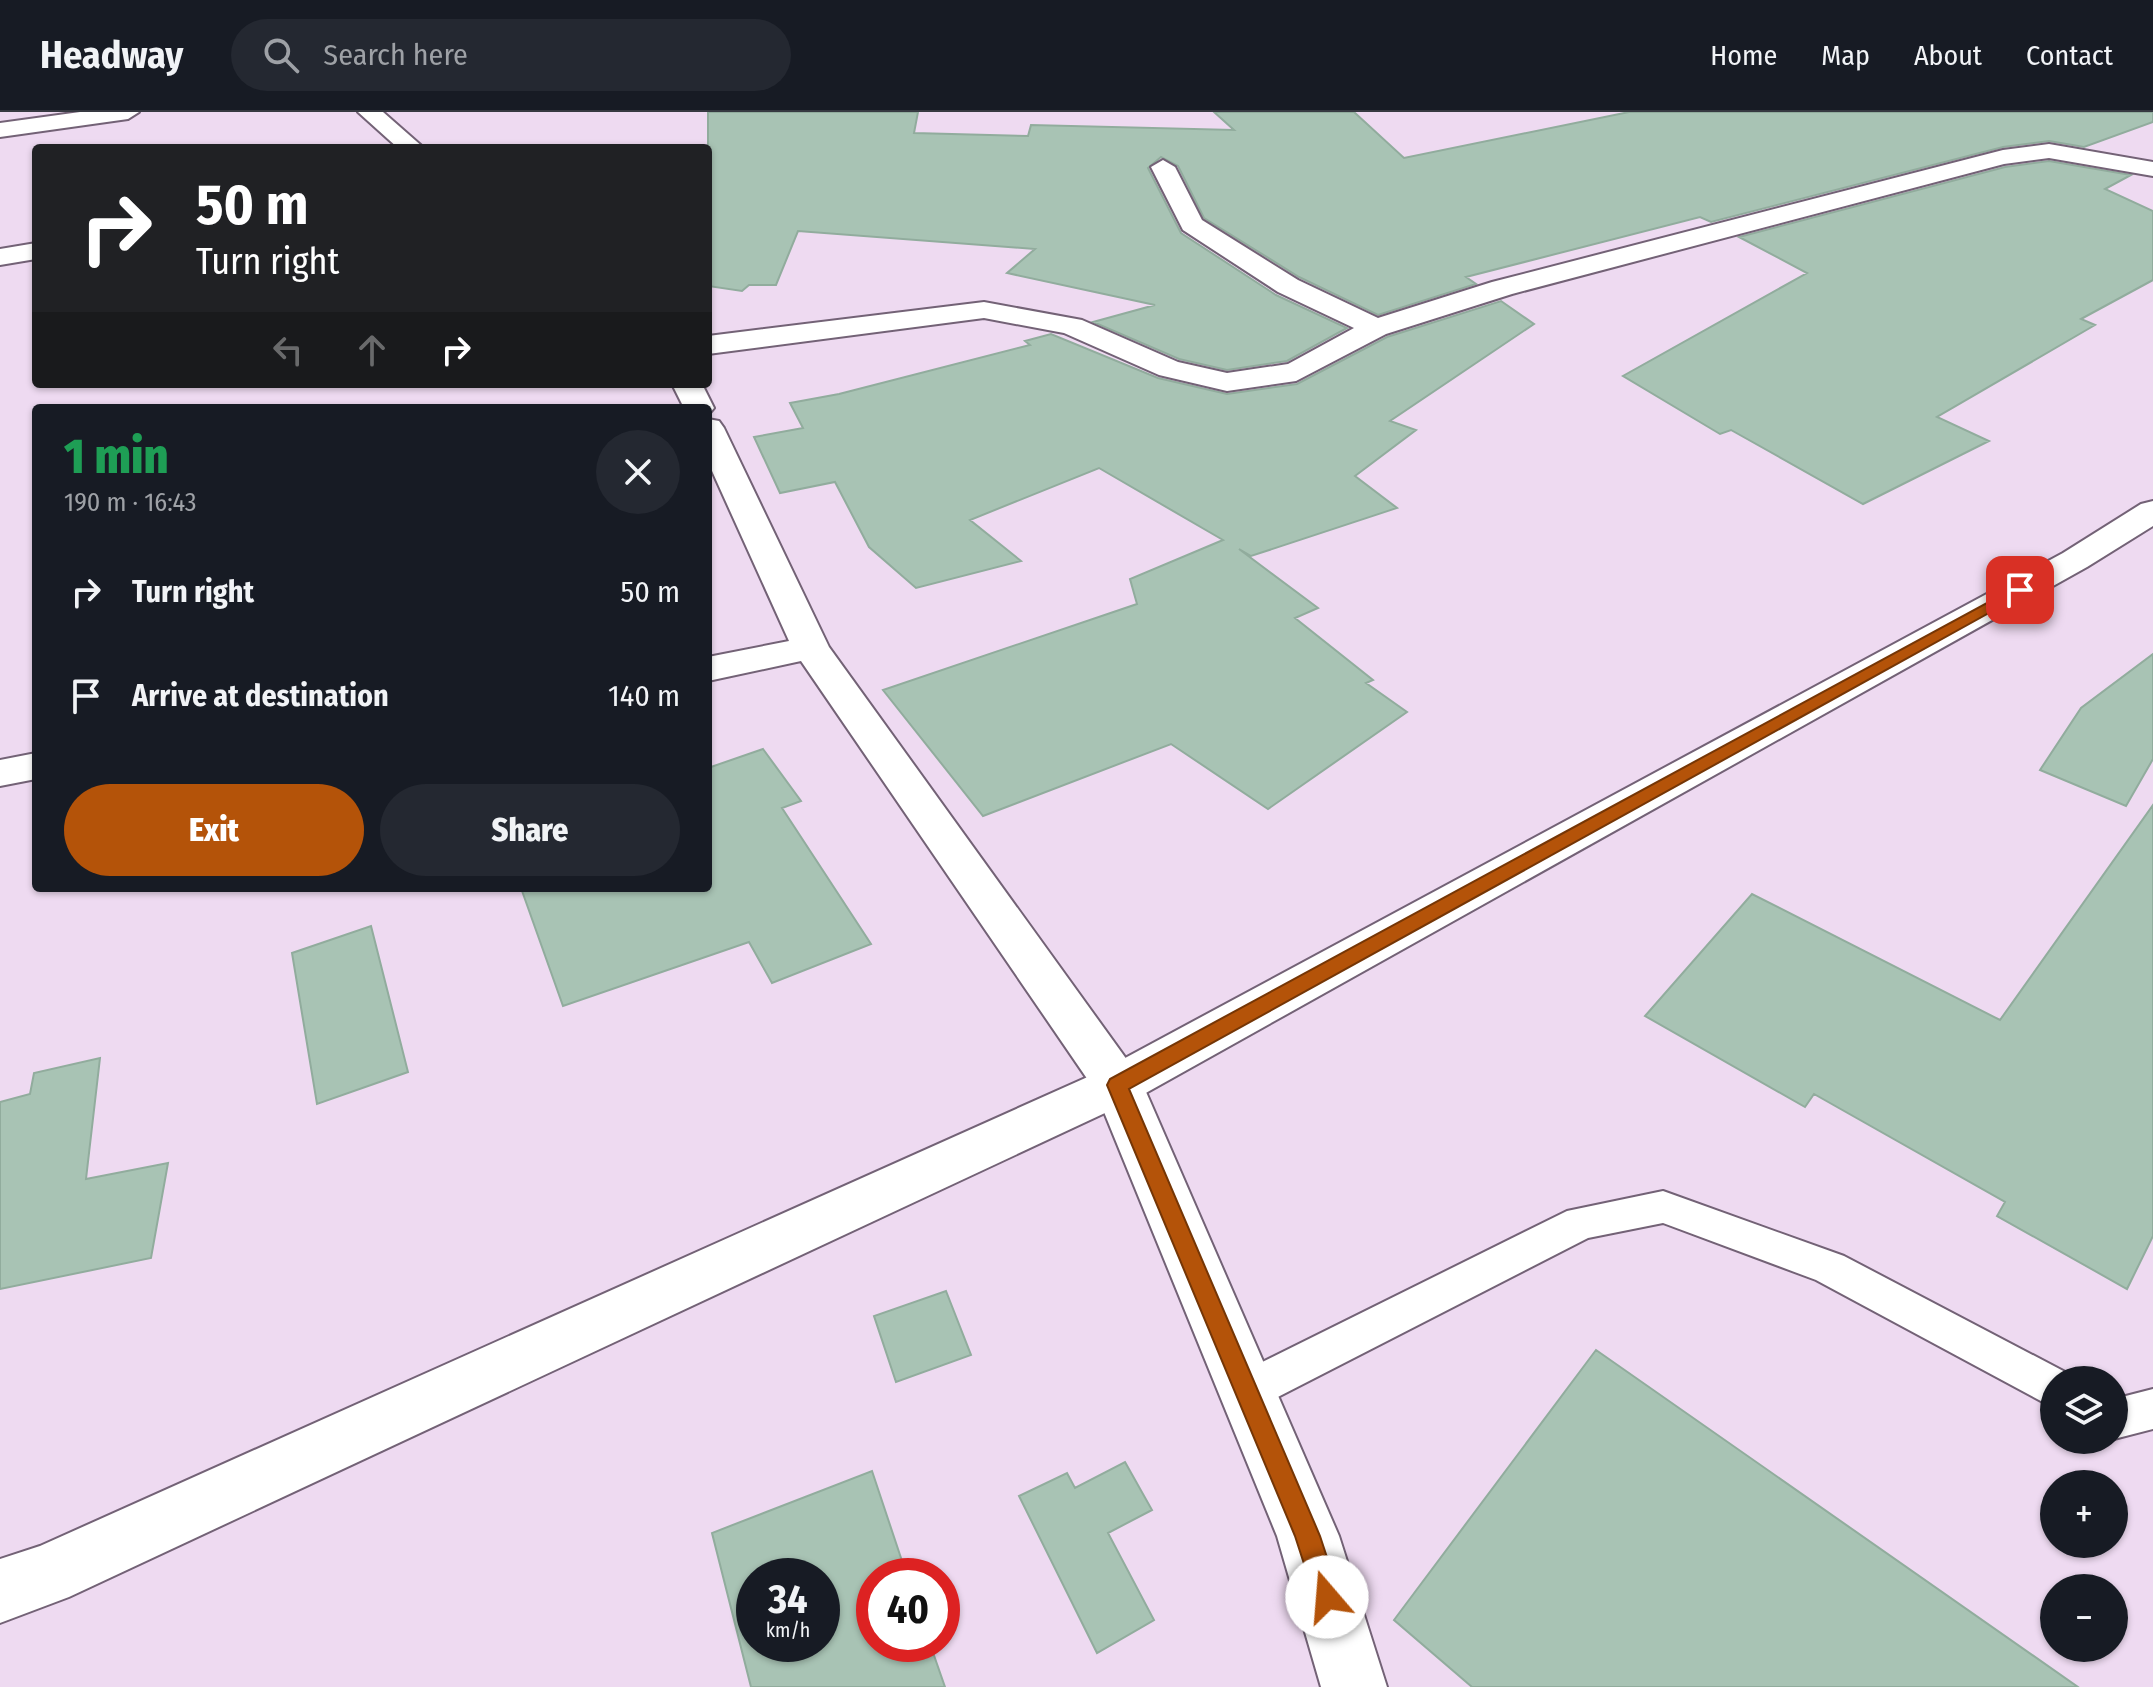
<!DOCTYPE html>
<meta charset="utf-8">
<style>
:root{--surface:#171b24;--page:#242831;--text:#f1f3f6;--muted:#9ea1a6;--line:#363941;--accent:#b45309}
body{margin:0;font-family:"Fira Sans Condensed",sans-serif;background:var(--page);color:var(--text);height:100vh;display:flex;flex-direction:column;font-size:30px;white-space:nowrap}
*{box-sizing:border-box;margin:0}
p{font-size:26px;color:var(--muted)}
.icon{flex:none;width:44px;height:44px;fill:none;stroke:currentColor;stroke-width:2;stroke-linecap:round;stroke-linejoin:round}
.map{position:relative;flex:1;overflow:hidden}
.drawer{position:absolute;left:32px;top:292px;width:680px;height:488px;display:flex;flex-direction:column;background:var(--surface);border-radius:8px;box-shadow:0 2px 6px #0004}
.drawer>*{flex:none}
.banner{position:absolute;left:32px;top:32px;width:680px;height:244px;border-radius:8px;box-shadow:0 2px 6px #0004;background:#202124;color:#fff;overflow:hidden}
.controls{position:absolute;left:2040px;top:1254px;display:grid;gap:16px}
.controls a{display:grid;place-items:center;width:88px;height:88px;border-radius:50%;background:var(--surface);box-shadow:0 2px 6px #0004;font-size:40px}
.speed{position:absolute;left:736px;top:1446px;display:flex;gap:16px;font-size:40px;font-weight:700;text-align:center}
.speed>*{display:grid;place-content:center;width:104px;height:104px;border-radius:50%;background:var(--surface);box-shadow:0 2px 6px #0004;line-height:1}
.speed small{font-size:20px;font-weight:400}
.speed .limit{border:12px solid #d22;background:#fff;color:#111}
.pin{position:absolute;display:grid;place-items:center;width:68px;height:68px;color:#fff;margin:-34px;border-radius:16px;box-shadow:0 4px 12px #0006}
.me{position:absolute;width:88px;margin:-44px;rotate:342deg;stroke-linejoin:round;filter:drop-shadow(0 0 6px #0008)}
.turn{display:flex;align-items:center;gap:28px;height:168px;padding:0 32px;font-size:36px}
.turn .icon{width:104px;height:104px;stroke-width:2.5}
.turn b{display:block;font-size:56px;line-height:68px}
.lanes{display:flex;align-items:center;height:76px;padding:0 32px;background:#0003;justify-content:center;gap:40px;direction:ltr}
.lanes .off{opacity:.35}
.round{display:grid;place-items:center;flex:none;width:84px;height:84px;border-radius:42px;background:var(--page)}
.overview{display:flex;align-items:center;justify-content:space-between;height:136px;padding:0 32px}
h1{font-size:48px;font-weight:800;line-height:60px;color:#1e9e55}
.action{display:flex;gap:16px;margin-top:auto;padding:16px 32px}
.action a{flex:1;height:92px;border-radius:48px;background:var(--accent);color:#fff;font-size:32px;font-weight:800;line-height:92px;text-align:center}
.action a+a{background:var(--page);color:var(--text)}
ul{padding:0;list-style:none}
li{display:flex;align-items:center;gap:24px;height:104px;padding:0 32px}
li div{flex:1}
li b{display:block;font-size:30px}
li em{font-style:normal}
header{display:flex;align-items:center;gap:48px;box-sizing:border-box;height:112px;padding:0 40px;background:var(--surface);border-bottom:2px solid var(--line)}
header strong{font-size:38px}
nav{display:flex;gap:44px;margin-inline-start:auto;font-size:28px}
.search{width:560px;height:72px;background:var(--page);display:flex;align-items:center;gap:20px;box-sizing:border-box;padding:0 28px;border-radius:44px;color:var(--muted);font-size:30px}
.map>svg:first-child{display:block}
</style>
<header>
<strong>Headway</strong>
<div class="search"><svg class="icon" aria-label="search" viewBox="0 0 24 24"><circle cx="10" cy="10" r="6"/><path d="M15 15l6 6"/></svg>Search here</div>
<nav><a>Home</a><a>Map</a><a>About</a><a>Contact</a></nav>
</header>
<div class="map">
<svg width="2153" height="1575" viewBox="0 0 2153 1575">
<rect width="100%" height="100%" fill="#eedaf1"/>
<path fill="#a8c3b4" stroke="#91ac9d" stroke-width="2" fill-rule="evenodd" d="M708 0H918L914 21 1028 24 1031 13 1234 18 1214 0H1354L1404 46 1629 0H2153V10L2084 35 2049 29 2003 35 1711 110 1700 105 1466 165 1476 172 1378 203 1299 165 1204 106 1178 54 1161 45 1148 56 1181 121 1276 183 1347 216 1287 249 1227 258 1179 247 1093 210 1155 193 1007 161 1035 137 798 119 776 173H749L742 179 708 174Z
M2049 49 2131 63 2105 77 2153 99V168L2081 207 2095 213 1937 305 1989 329 1863 392 1731 318 1720 322 1623 264 1807 161 1739 125 2005 55Z
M1501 189 1534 212 1390 309 1416 318 1355 364 1397 396 1251 444 1239 437 1318 496 1295 506 1373 568 1366 571 1407 600 1268 697 1171 632 983 704 883 578 1137 492 1130 467 1223 428 1099 356 970 408 1021 449 916 476 869 435 835 370 780 381 754 325 803 316 790 291 839 282 1030 233 1025 229 1051 222 1158 266 1227 282 1297 272 1387 225Z
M2153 542V647L2126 694 2040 658 2081 596Z
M763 637 801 689 782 696 871 832 772 871 749 830 563 894 521 776H708V656Z
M2153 693V1124L2127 1177 1997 1104 2005 1090 1814 982 1805 995 1645 904 1752 782 2000 908Z
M371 814 408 960 317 992 292 841Z
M100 946 86 1067 168 1051 151 1146 0 1177V990L30 982 34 961Z
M946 1179 971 1243 896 1270 874 1204Z
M1596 1238 2078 1575H1472L1394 1508Z
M1125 1350 1152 1398 1108 1421 1154 1508 1097 1541 1019 1384 1067 1361 1075 1376Z
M872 1359 907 1464H874V1532H930L945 1575H751L712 1421ZM754 1464H822V1532H754Z"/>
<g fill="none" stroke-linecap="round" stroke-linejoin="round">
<defs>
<path id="lane" d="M1663 1079 1844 1144 2069 1262 2071 1268H2054V1296L1816 1168 1663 1111 1588 1126 1262 1293 1247 1299 1232 1293 1226 1279 1232 1265 1567 1099Z
M2153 1277V1317L2114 1327V1287Z"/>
<path id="street" d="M80 0H139L128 7 0 25V11Z
M358 0H383L424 36H398Z
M2049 32 2153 50V64L2049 46 2004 52 1512 182 1386 222 1296 269 1227 279 1159 263 1064 221 984 206 708 242V224L984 190 1082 208 1178 250 1227 261 1288 252 1354 216 1278 180 1183 118 1151 55 1163 48 1175 55 1202 108 1298 168 1378 206 1492 170 2003 38Z
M36 131V147L0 153V137Z
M672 272H702L714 296 708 303V296H684Z
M708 307 719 309 724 316 829 535 1135 959 1143 973 1135 987 1118 993 1101 987 801 549 708 569V545L789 529 708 350Z
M36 641V667L0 674V648Z"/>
<path id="secondary" d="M1118 953 1135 959 1143 973 1339 1424 1387 1575H1321L1277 1424 1093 973 1101 959Z"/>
<path id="primary" d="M2153 389V414L2087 455 1135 987 69 1485 0 1511V1447L40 1434 1101 959 2063 441 2141 392Z"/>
</defs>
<use href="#lane" stroke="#736276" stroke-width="4"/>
<use href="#street" stroke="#736276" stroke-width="4"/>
<use href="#secondary" stroke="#736276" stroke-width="4"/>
<use href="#primary" stroke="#736276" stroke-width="4"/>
<use href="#lane" fill="#fff" fill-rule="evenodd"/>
<use href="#street" fill="#fff" fill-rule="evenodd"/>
<use href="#secondary" fill="#fff" fill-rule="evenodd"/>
<use href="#primary" fill="#fff" fill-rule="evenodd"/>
</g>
<path fill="#b45309" stroke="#753606" stroke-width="2" d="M2020 473 2025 474V481L1129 977 1320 1424 1340 1485 1336 1495 1327 1498 1318 1495 1295 1424 1107 973 1110 967Z"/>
</svg>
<div class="controls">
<a><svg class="icon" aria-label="layers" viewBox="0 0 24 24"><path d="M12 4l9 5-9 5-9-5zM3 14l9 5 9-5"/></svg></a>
<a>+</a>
<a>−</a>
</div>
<div class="speed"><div>34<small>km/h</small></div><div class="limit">40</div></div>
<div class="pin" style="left:2020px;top:478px;background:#d93025"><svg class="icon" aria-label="arrive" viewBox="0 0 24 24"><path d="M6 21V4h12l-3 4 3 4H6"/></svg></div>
<svg class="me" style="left:1327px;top:1485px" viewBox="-20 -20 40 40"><circle r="19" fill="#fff"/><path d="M0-13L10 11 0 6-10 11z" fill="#b45309"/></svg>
<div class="banner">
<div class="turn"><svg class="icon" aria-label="right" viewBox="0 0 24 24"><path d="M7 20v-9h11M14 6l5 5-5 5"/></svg><div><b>50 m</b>Turn right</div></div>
<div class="lanes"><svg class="icon off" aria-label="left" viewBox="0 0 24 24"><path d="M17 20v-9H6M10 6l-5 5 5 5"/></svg><svg class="icon off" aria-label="ahead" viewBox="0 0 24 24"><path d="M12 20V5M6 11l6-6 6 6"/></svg><svg class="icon" aria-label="right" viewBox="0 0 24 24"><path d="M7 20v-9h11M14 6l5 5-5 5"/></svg></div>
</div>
<section class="drawer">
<div class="overview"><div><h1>1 min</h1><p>190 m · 16:43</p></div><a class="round"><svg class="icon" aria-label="close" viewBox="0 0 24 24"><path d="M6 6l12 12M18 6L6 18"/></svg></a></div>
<ul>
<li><svg class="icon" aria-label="right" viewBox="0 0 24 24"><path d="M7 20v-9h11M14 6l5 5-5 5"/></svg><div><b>Turn right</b></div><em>50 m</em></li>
<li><svg class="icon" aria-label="arrive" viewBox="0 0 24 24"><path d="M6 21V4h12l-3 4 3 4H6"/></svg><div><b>Arrive at destination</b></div><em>140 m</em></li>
</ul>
<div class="action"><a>Exit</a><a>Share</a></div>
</section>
</div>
